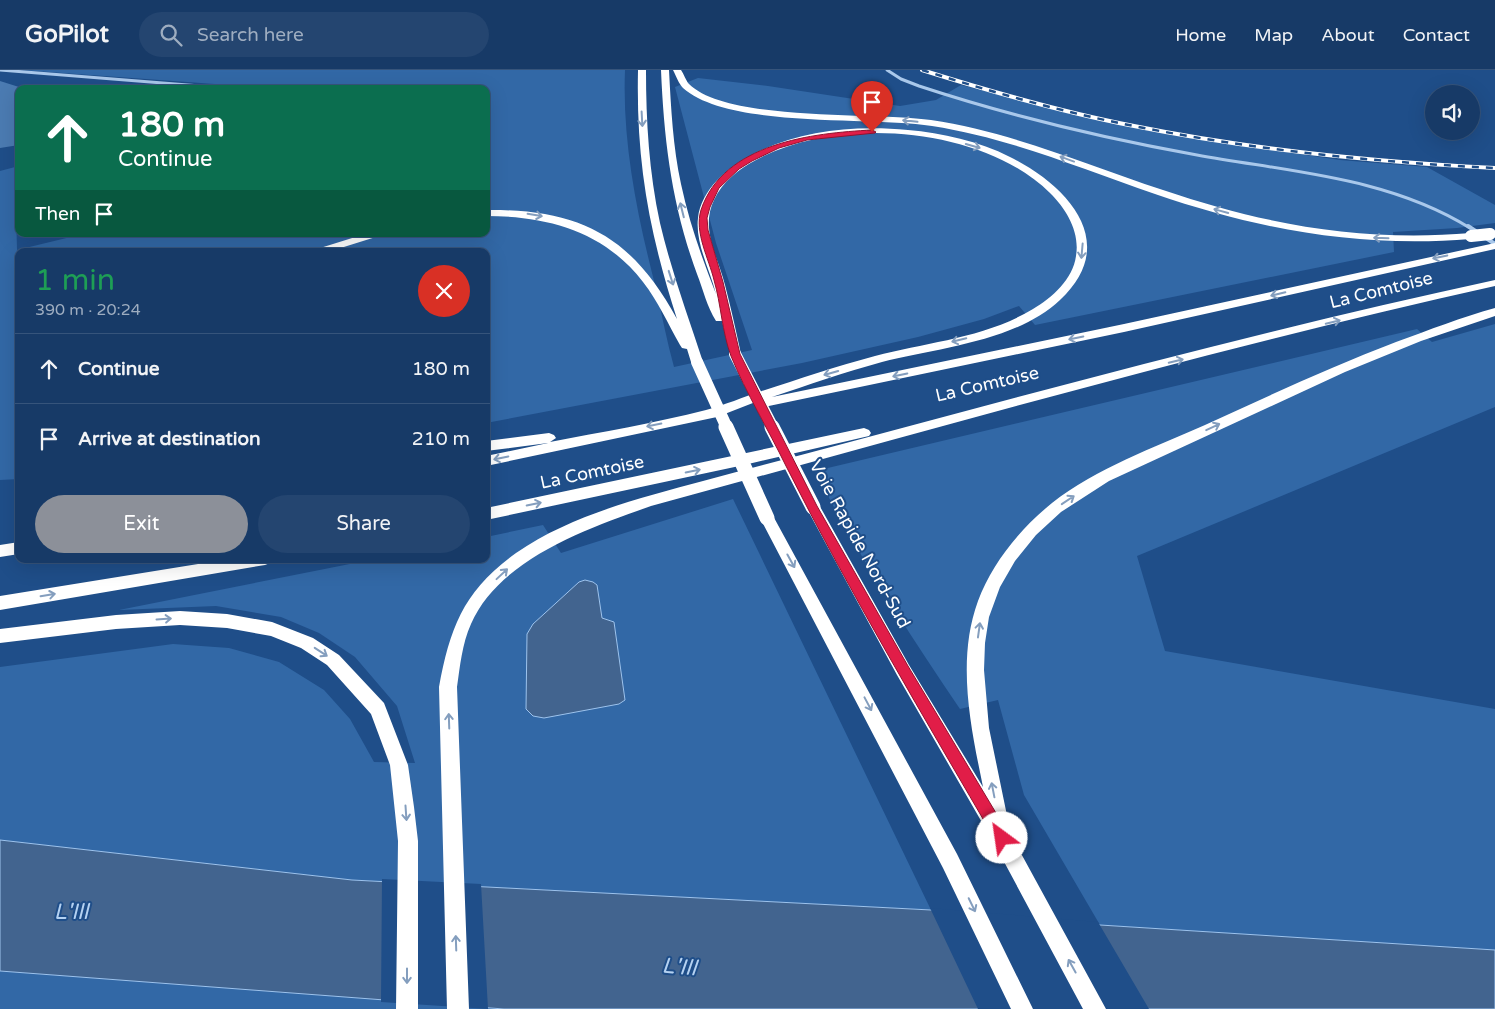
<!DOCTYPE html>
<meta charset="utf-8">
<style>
:root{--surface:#173a67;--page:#244570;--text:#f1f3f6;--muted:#9eadc0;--line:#36547b;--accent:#8c9099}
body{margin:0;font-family:"Varela Round",sans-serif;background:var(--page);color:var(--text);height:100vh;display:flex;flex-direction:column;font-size:19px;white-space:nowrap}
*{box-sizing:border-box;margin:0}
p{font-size:16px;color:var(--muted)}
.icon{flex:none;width:28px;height:28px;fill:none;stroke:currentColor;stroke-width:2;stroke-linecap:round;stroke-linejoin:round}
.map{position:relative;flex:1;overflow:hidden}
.details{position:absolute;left:15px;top:178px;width:475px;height:315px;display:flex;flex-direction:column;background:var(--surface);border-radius:10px;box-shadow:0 5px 20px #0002,0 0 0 1px var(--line)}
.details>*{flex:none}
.banner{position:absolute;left:15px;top:15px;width:475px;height:152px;border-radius:10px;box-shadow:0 5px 20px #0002,0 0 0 1px var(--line);background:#0b6e4f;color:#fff;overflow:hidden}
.tools{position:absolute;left:1425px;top:15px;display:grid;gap:10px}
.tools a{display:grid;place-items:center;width:55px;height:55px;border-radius:50%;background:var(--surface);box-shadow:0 5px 20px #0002,0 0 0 1px var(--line);font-size:25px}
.pin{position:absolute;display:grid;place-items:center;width:42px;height:42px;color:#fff;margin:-51px -21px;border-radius:50% 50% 50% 0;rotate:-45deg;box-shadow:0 0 5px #0007}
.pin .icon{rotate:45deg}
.me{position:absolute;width:55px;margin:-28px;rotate:329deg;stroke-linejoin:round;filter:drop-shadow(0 0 4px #0008)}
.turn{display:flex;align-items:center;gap:18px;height:105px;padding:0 20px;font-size:22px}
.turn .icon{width:65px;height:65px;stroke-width:2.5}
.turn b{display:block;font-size:35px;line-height:42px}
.then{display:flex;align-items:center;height:48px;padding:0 20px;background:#0003;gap:10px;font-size:19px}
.round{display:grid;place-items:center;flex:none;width:52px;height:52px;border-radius:26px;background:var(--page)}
.summary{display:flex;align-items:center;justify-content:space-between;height:85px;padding:0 20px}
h1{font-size:30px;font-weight:600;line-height:38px;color:#1e9e55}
.cta{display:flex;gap:10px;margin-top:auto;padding:10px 20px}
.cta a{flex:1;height:58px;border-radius:30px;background:var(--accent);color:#fff;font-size:20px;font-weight:600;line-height:58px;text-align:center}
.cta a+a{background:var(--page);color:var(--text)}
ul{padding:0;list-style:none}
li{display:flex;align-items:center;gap:15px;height:70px;padding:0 20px;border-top:1px solid var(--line)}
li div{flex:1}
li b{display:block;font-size:19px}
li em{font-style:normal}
header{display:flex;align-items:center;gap:30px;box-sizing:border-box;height:70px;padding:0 25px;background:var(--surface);border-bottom:1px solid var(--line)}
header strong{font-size:24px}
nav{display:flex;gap:28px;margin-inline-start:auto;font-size:18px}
.search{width:350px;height:45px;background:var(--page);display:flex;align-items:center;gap:12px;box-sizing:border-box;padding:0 18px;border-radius:28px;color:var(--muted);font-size:19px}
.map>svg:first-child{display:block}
</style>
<header>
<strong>GoPilot</strong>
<div class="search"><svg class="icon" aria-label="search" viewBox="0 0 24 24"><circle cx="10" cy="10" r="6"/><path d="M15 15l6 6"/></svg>Search here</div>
<nav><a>Home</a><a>Map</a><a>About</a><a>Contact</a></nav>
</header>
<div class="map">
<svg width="1495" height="939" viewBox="0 0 1495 939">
<rect width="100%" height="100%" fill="#1f4e89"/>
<path fill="#3268a6" d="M21 0H625C622 74 638 148 656 219 662 245 667 272 674 297L752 280 716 173 675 17 698 8 768 16 900 36 936 30 961 15 1093 49 1171 65 1340 90 1427 97 1495 135V153L1457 158 1393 162 1394 182 1035 255 1019 236 984 249 918 267 802 293 486 353V181H19V409L0 410V101L15 97 17 180 83 164H486V19H256L257 17Z
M1495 254V337L1137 486 1165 581 1495 639V880L1100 855 1024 725 998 630 960 639C908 562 857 484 815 401L1417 259 1432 272Z
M733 429 931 840 352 810 0 770V597L173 574 229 578 279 592 324 620 350 649 374 692 415 693 397 636 355 587 319 563 281 547 216 536 119 540 375 489H486V467L543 455 561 483Z
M0 901 26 903 504 939H0Z"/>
<path fill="#42648f" stroke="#9dc3ed" d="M585 510 593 512 597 515 602 548 614 552 625 630 619 634 544 648 533 646 526 639 527 564 533 554 579 512Z
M0 770 352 810 931 840 1100 855 1495 880V939H504L0 901Z"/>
<path fill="#1f4e89" d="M382 809 481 814 488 939 381 932Z
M930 838 1098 852 1149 939H978Z"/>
<path fill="#4b7bb2" d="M0 11 19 17V75L0 78Z"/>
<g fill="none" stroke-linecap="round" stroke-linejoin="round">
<path stroke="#a9c8eb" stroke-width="3" d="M0 0 238 19
M887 0 901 9 919 16C1010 46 1103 68 1197 85 1290 102 1388 107 1470 158"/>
<path stroke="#a9c8eb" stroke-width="4" d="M1468 156 1495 174"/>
<path fill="#fff" fill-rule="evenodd" d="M638 0H646C646 51 649 102 660 153 671 200 688 246 703 292L697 296 691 292 687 279 682 278 680 275C668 254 658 231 643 212 604 161 547 146 486 146V140C580 139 632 166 677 249 649 162 636 92 638 0Z
M661 0H669C671 38 673 77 681 114 689 152 702 188 716 224 710 200 695 173 698 148 701 120 727 98 750 86 798 60 854 55 908 60 942 63 979 71 1010 87 1068 116 1121 173 1060 230 1017 271 938 278 882 292 845 302 808 315 772 327L1124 254 1495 173V179L1124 262 764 337 759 336 758 331 717 347 486 396V386L548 373 486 381V371L549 363 554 365 556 368 550 372C602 362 655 353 706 340 725 335 743 327 762 321 799 309 837 296 875 286 927 272 985 268 1033 239 1052 228 1073 209 1076 186 1080 162 1067 140 1050 123 982 56 838 45 756 90 739 99 722 112 714 130 700 159 718 187 725 215 731 238 736 261 741 284L739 287H731L722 251H716C707 237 703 219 697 204 672 136 664 72 661 0Z
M673 0H681C684 4 686 11 689 14 727 52 876 42 931 50 1012 62 1087 95 1163 120 1266 155 1362 172 1471 163L1476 166 1471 169C1360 178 1260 160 1155 124 1082 99 1010 68 932 56 870 46 729 59 683 18 679 14 676 6 673 0Z
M365 164H380L379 166 331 181H316L317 179Z
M1495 210V216C1211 279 931 360 651 436 589 458 499 489 471 554 462 574 460 596 457 617L469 939H447L439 617C450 557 464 520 516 483 571 445 640 428 703 411 751 398 798 386 846 373 1062 315 1277 257 1495 210Z
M1495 238V246L1421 271 1345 302 1109 411 1061 442 1036 465 1015 491 1000 517 989 547 985 573 984 600 989 658 1011 765 1106 939H1083L995 775 897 605 806 437 808 433 813 431 818 433 909 595 983 717C971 658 956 591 978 531 992 493 1020 459 1052 433 1097 398 1153 378 1205 355 1268 326 1331 297 1396 272 1429 260 1462 247 1495 238Z
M864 358 869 360 871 363 869 366 744 395 486 450V438Z
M767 442 772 444 957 784 1033 939H1011L943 798 760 448 762 444Z
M19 472V484L0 487V475Z
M229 489H273L270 493 265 495 0 540V526Z
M180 541 227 544 272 552 313 568 339 585 384 633 408 695 414 737 418 771V939H396L398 771 390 695 371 644 327 595 301 578 271 566 227 558 180 555 116 559 0 573V559L116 545Z"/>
<defs>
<path id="rail" d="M922 0C992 22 1062 42 1134 56 1254 80 1374 92 1495 98"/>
</defs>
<use href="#rail" stroke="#fff" stroke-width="4"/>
<use href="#rail" stroke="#1f4e89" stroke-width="2.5" stroke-dasharray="7" stroke-linecap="butt"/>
<path stroke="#fff" stroke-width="12" d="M1471 166 1490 164
M735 284 773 358
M697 292 727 358"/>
<path stroke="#fff" stroke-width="15" d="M726 357 767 448
M772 357 813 437"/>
</g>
<defs><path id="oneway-shaft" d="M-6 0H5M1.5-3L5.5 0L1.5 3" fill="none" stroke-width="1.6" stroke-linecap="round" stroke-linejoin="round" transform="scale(1.25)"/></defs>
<g stroke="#849ebe">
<use href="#oneway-shaft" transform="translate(642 49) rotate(87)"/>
<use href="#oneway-shaft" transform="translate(910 51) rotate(-174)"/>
<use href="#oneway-shaft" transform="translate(973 76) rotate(16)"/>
<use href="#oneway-shaft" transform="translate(1067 89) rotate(-160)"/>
<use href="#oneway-shaft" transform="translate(682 140) rotate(-104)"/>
<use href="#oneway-shaft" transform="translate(1221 141) rotate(-165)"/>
<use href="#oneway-shaft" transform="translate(535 145) rotate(9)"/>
<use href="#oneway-shaft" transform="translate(1381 168) rotate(-178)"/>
<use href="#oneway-shaft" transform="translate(1082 181) rotate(95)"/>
<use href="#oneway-shaft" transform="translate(1440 187) rotate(168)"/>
<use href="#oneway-shaft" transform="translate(671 208) rotate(72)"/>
<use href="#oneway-shaft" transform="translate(1278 224) rotate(167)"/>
<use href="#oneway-shaft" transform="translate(1333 252) rotate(-14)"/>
<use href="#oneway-shaft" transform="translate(1076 268) rotate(168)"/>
<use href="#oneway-shaft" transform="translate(959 270) rotate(166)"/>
<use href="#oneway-shaft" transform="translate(1176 291) rotate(-14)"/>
<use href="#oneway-shaft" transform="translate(831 303) rotate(164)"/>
<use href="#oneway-shaft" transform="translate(900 305) rotate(168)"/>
<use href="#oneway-shaft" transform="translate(654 355) rotate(169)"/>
<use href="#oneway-shaft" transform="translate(1213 357) rotate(-25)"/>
<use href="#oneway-shaft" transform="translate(501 388) rotate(168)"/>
<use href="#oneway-shaft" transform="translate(693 401) rotate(-12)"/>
<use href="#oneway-shaft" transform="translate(1068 430) rotate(-34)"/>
<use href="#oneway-shaft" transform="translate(534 434) rotate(-12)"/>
<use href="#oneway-shaft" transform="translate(791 491) rotate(61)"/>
<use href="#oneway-shaft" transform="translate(502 504) rotate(-43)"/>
<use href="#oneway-shaft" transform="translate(48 525) rotate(-9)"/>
<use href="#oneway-shaft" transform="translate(164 549) rotate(-4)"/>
<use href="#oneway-shaft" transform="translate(979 560) rotate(-82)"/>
<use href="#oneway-shaft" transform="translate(321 582) rotate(33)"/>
<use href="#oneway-shaft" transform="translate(868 634) rotate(62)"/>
<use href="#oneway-shaft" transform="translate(449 651) rotate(-92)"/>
<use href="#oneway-shaft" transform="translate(993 720) rotate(-101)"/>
<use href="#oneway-shaft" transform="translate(406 743) rotate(86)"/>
<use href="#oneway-shaft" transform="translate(972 835) rotate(64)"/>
<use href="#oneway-shaft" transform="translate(456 873) rotate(-92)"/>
<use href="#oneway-shaft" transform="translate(1072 896) rotate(-119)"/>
<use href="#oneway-shaft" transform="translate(407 906) rotate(90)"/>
</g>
<path fill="#e11d48" stroke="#92132f" d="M872 60 876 62 875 63 807 70 779 78 752 91 739 99 719 118 710 137 707 148 708 160 723 212 740 284 817 436 908 596 1008 763 1010 768 1008 773 1002 776 997 773C925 649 851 525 786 396 768 359 746 323 731 286 722 262 721 234 714 210 709 189 694 162 701 140 723 73 813 63 872 60Z"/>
<g text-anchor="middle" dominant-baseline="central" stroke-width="4" stroke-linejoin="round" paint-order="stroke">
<g font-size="18" fill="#fff" stroke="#1f4e89">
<text transform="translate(1381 220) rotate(-14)">La Comtoise</text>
<text transform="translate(987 314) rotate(-13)">La Comtoise</text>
<text transform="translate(592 402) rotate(-12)">La Comtoise</text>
<text transform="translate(860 474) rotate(61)">Voie Rapide Nord-Sud</text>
</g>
<g font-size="22" font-style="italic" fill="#b5d2f2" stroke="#1f4e89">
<text x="71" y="842">L'Ill</text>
<text transform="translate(679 897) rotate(5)">L'Ill</text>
</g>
</g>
</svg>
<div class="tools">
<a><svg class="icon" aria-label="sound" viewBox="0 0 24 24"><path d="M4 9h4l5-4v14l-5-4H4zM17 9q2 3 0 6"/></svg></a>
</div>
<div class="pin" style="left:872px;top:62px;background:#d93025"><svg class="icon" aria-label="arrive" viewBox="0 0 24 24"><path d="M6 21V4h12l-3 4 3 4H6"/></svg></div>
<svg class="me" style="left:1002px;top:768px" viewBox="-20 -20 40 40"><circle r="19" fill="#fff"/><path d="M0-13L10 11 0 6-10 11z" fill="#e11d48"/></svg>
<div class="banner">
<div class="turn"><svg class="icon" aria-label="ahead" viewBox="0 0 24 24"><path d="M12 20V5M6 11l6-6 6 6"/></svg><div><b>180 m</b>Continue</div></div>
<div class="then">Then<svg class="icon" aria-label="arrive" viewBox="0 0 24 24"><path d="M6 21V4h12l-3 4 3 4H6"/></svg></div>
</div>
<section class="details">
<div class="summary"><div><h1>1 min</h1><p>390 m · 20:24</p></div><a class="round" style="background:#d93025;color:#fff"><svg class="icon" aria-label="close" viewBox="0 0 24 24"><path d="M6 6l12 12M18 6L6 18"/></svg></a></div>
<ul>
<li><svg class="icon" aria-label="ahead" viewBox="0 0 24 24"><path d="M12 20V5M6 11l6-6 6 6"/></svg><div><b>Continue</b></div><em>180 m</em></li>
<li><svg class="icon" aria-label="arrive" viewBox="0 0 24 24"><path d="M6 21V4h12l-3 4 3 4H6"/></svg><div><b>Arrive at destination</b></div><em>210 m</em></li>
</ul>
<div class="cta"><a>Exit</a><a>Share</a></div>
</section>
</div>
